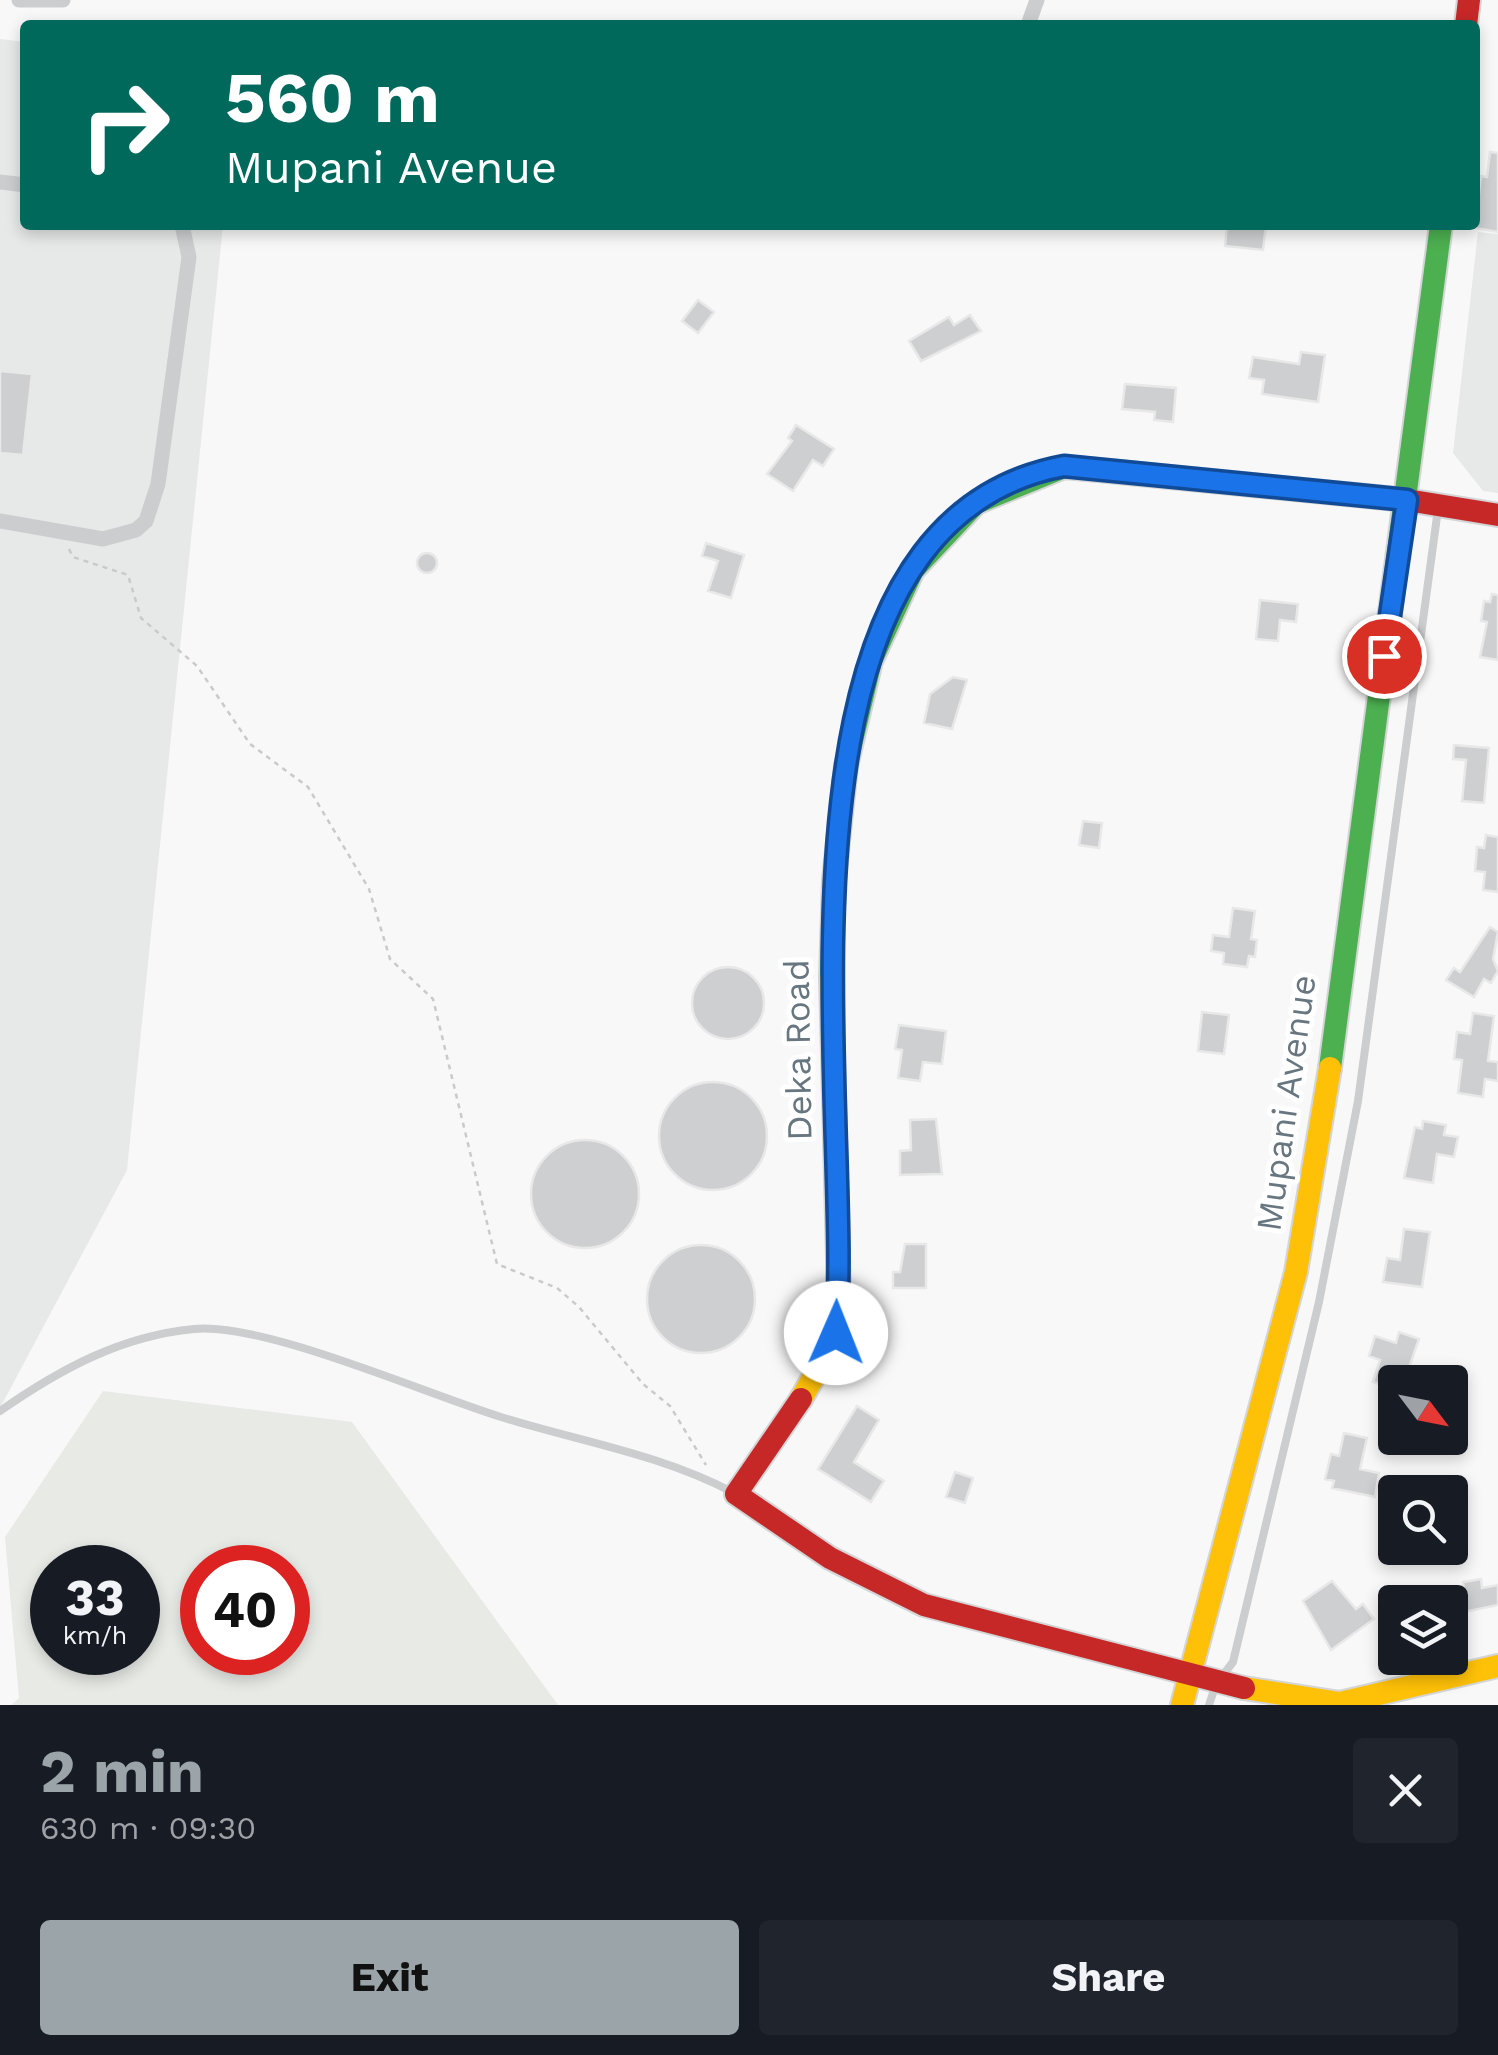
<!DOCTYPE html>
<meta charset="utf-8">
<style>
:root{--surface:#171b24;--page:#20242c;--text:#f1f3f6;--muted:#9ea1a6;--accent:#9aa4a9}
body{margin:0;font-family:"Work Sans",sans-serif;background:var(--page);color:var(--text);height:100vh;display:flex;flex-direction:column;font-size:38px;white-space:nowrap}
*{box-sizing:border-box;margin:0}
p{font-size:32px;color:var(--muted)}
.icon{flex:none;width:55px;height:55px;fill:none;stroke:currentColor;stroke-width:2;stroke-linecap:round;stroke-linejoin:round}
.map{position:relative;height:1705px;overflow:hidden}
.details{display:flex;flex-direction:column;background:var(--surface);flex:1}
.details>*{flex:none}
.top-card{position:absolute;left:20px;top:20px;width:1460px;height:210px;border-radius:10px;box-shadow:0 5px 15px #0003;background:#00695c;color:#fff;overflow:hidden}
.needle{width:65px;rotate:122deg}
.tools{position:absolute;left:1378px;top:1365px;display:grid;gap:20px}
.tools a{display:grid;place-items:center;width:90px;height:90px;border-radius:10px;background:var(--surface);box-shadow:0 5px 15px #0003;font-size:50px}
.speed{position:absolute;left:30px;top:1545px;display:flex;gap:20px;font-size:50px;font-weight:700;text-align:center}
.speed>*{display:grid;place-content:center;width:130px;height:130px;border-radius:50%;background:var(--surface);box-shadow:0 5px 15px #0003;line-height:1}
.speed small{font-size:25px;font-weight:400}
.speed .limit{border:15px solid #d22;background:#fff;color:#111}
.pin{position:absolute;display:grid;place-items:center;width:85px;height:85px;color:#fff;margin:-42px;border:5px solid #fff;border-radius:50%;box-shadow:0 2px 10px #0007}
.me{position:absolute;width:110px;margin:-55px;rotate:1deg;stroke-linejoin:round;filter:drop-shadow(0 0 8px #0008)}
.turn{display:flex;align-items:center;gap:35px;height:210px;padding:0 40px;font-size:45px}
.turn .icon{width:130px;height:130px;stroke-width:2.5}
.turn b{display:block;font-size:70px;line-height:85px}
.round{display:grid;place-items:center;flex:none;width:105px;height:105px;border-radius:10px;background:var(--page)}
.head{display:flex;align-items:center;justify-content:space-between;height:170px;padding:0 40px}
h1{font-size:60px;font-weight:700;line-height:75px;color:var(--accent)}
.primary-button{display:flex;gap:20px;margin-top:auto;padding:20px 40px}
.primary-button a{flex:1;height:115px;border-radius:10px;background:var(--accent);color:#111;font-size:40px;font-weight:700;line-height:115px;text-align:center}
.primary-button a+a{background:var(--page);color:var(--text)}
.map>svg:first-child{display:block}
</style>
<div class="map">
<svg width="1498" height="1705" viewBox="0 0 1498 1705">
<rect width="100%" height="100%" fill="#f8f8f8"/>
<path fill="#e7e8e8" d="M0 39 25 42V225H223L127 1170 0 1408Z
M1478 232 1498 234V493L1483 491 1453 453Z"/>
<path fill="#e8eae6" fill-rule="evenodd" d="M103 1391 352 1422 558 1705H11L19 1698 5 1537ZM52 1568H138V1652H52ZM202 1568H288V1652H202Z"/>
<path fill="#cecfd0" stroke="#e8e8e8" stroke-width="2.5" d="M1490 152 1498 153V232L1475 228 1481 176 1487 177Z
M1227 225H1266L1263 250 1225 246Z
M698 300 714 312 698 333 682 321Z
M970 315 981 331 921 361 909 341 949 317 954 325Z
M1301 352 1325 355 1318 402 1262 394 1264 380 1249 378 1253 357 1299 364Z
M0 371 32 374 23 455 0 453Z
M1125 384 1176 388 1173 422 1154 420 1155 412 1122 409Z
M796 425 834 449 823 466 813 460 793 491 767 474 792 441 788 438Z
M706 543 744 555 731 598 708 591 718 561 702 556Z
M417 563a10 10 0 1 1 20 0a10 10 0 1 1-20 0Z
M1492 594 1498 595V660L1480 657 1487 622 1481 621 1484 601 1490 602Z
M1260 600 1298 604 1296 622 1280 620 1278 641 1256 639Z
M953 677 967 680 952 729 924 723 930 694Z
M1454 745 1489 748 1484 803 1462 801 1466 760 1453 759Z
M1083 821 1102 823 1099 848 1079 845Z
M1486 835 1498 837V892L1483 890 1485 872 1475 871 1477 847 1484 848Z
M1233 908 1255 911 1251 939 1257 940 1255 957 1249 956 1247 967 1223 964 1224 953 1211 951 1213 935 1229 937Z
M1490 927 1498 932 1493 959 1498 971 1491 983 1484 979 1474 997 1446 980 1454 968 1460 972Z
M692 1003a36 36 0 1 1 72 0a36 36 0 1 1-72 0Z
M1202 1012 1229 1015 1224 1054 1198 1051Z
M1473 1013 1494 1016 1488 1061 1498 1062V1081L1485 1079 1483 1097 1458 1093 1462 1060 1454 1059 1457 1032 1470 1034Z
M899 1025 946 1031 942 1064 923 1062 920 1081 898 1078 902 1050 895 1049Z
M659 1136a54 54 0 1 1 108 0a54 54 0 1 1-108 0Z
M936 1119 942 1174 900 1175V1151L911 1150 910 1120Z
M1423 1121 1446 1125 1444 1135 1458 1137 1454 1157 1437 1154 1433 1183 1404 1178 1415 1127 1422 1129Z
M531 1194a54 54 0 1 1 108 0a54 54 0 1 1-108 0Z
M1404 1229 1430 1232 1422 1287 1383 1282 1387 1258 1400 1260Z
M905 1244H926V1288H893V1272H900Z
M647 1299a54 54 0 1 1 108 0a54 54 0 1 1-108 0Z
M1399 1332 1419 1339 1404 1382H1395V1389L1373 1382 1380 1360 1369 1356 1375 1336 1396 1343Z
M857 1406 879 1420 854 1462 884 1481 871 1502 818 1469Z
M1344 1433 1367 1438 1360 1469 1379 1473 1375 1497 1332 1488 1334 1481 1325 1479 1331 1454 1339 1456Z
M1420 1438H1458L1455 1451 1419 1443Z
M955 1472 973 1478 965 1503 946 1497Z
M1481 1579 1482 1588 1498 1585V1605L1450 1615V1592L1464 1590 1463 1582Z
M1332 1581 1356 1609 1363 1604 1374 1619 1331 1650 1303 1601Z"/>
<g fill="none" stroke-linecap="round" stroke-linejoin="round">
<defs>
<path id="fast" d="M831 978 834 879 846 766 871 661 913 570 976 503 1064 467 1098 470
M1330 1068 1441 225"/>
<path id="slow" d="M801 1399 829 1350 839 1300 831 978
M1244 1688 1340 1703 1498 1666
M1182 1705 1296 1272 1330 1068"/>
<path id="jam" d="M1466 25 1469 0
M1098 470 1407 500 1498 515
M801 1399 736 1494 830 1558 924 1605 1244 1688"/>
</defs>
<use href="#fast" stroke="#d4d5d6" stroke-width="26"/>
<use href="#slow" stroke="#d4d5d6" stroke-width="26"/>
<use href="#jam" stroke="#d4d5d6" stroke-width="26"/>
<path stroke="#c9cacb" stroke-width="2.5" stroke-dasharray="5 5" stroke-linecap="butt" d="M69 549 73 557 128 575 141 618 197 666 250 744 308 787 369 889 390 959 433 999 497 1264 557 1288 579 1307 643 1384 670 1406 706 1465"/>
<path stroke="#cbcdce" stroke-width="8" d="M0 1411C59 1370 120 1336 194 1329 264 1322 426 1394 501 1417 578 1441 660 1454 732 1492
M1209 1705 1216 1684 1233 1662 1319 1302 1358 1101 1438 509"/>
<path stroke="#cbcdce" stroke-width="15" d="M19 0H63
M1028 25 1037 0
M0 182 25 185
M0 521 103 539 136 530 146 521 158 484 189 257 182 225"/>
<use href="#fast" stroke="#4caf50" stroke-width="22"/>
<use href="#slow" stroke="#ffc107" stroke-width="22"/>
<use href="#jam" stroke="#c62828" stroke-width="22"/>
</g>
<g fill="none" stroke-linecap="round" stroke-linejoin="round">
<defs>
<path id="route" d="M836 1333C855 1107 746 525 1064 466L1407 500 1384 656"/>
</defs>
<use href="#route" stroke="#114b97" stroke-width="25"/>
<use href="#route" stroke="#1a73e8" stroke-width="18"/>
</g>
<g text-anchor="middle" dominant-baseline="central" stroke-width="10" stroke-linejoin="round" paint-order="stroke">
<g font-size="35" fill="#67767f" stroke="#fff">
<text transform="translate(798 1050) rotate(-91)">Deka Road</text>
<text transform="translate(1286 1103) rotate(-82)">Mupani Avenue</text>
</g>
</g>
</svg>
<div class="tools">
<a><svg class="needle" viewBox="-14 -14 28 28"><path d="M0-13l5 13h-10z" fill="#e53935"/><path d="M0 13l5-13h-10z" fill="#9ea1a6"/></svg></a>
<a><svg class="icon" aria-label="search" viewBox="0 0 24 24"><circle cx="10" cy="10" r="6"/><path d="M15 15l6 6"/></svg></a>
<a><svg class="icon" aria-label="layers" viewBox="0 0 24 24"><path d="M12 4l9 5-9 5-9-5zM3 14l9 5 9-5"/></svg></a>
</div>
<div class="speed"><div>33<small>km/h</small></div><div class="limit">40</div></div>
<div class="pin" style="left:1384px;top:656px;background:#d93025"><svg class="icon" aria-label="arrive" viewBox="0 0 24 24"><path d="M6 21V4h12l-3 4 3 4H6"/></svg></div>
<svg class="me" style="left:836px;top:1333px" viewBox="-20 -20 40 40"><circle r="19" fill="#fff"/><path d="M0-13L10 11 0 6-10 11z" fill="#1a73e8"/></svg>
<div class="top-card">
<div class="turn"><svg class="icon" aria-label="right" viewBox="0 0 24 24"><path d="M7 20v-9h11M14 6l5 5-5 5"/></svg><div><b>560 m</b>Mupani Avenue</div></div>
</div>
</div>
<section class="details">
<div class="head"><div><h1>2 min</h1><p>630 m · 09:30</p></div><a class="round"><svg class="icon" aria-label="close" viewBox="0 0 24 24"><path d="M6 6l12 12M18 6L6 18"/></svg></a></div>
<div class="primary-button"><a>Exit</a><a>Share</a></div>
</section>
